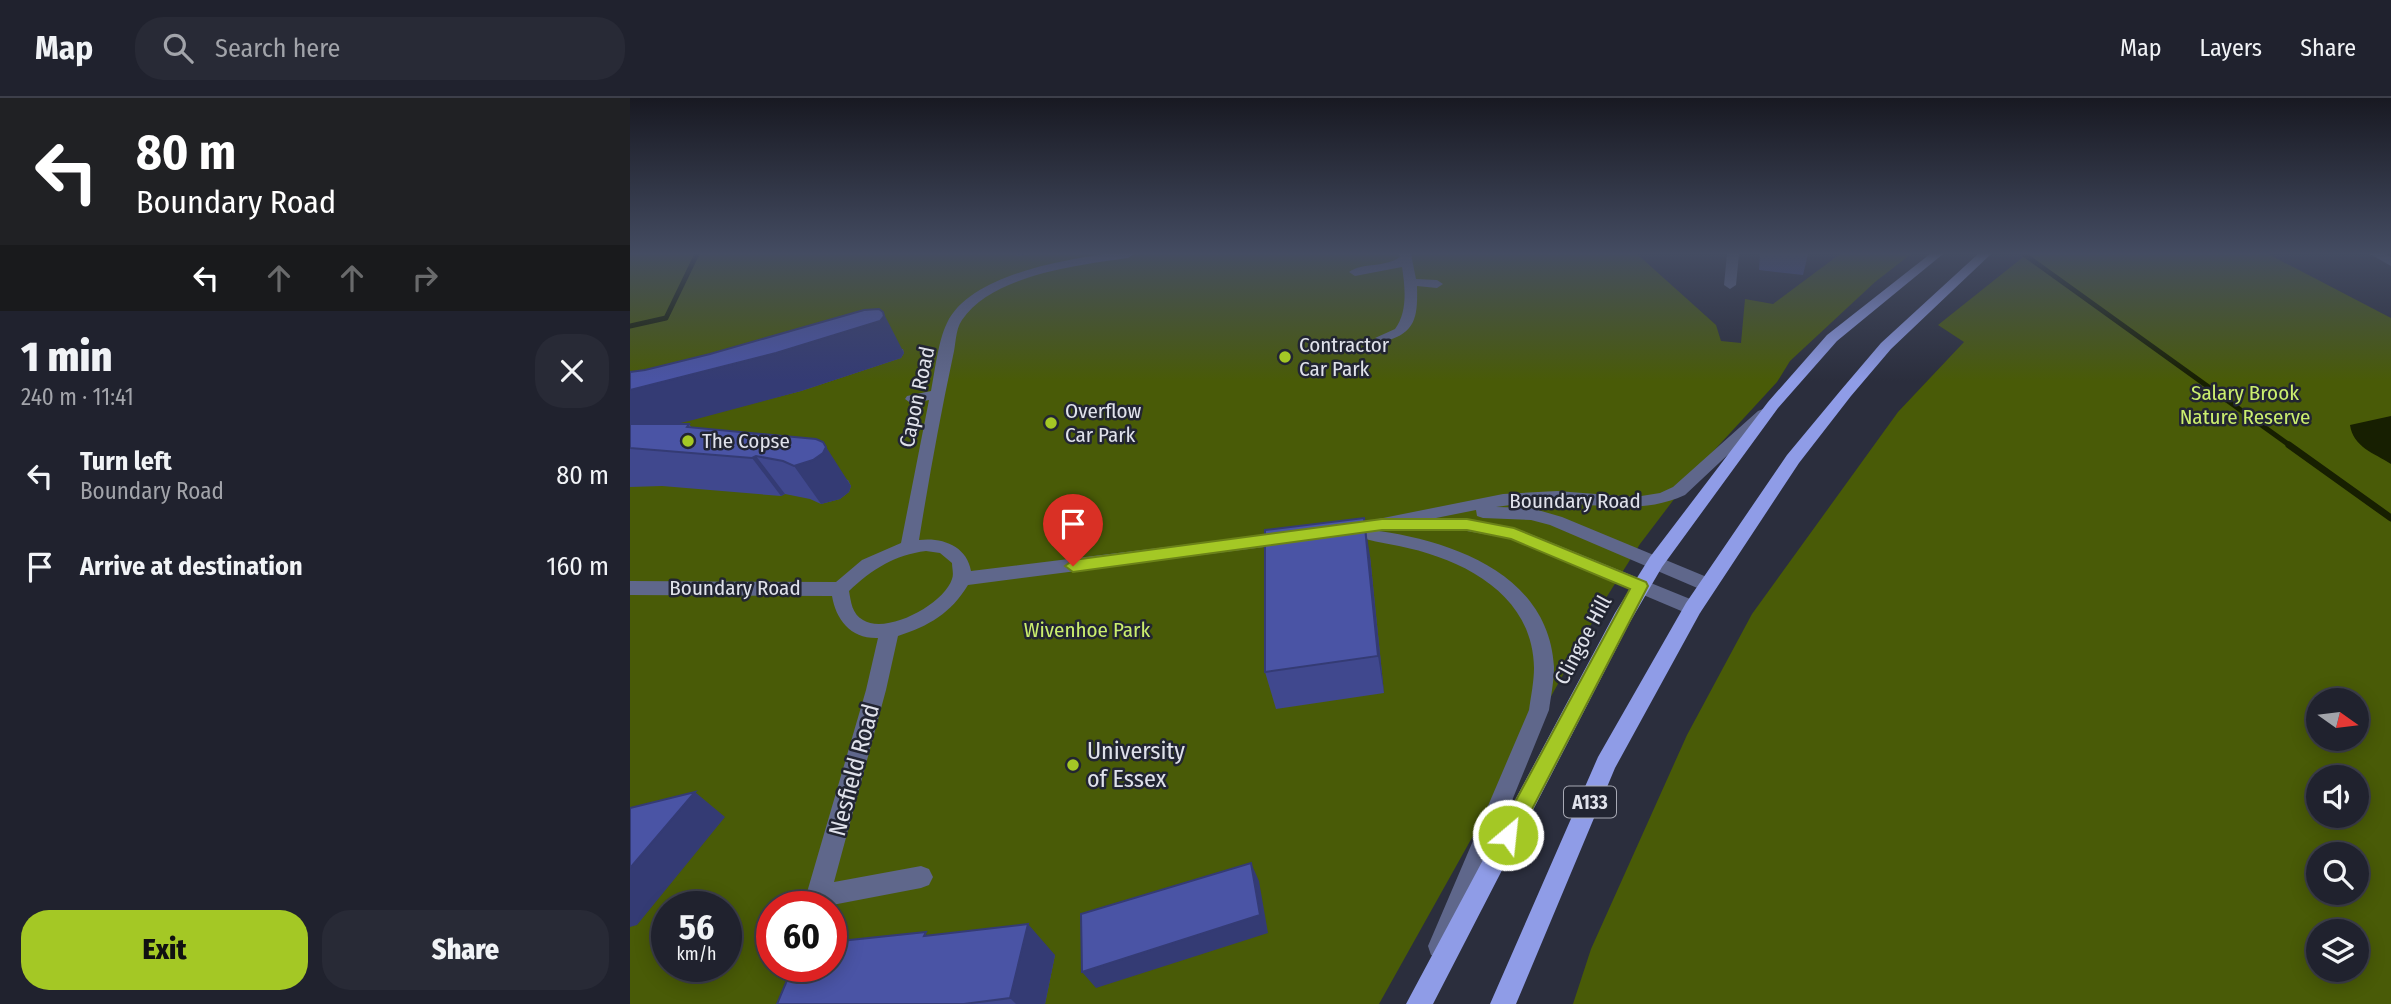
<!DOCTYPE html>
<meta charset="utf-8">
<style>
:root{--surface:#20222e;--page:#282a36;--text:#f1f3f6;--muted:#a2a4aa;--line:#3d3f4a;--accent:#a4c825}
body{margin:0;font-family:"Fira Sans Condensed",sans-serif;background:var(--page);color:var(--text);height:100vh;display:flex;flex-direction:column;font-size:26px;white-space:nowrap}
*{box-sizing:border-box;margin:0}
p{font-size:23px;color:var(--muted)}
.icon{flex:none;width:38px;height:38px;fill:none;stroke:currentColor;stroke-width:2;stroke-linecap:round;stroke-linejoin:round}
.map{position:relative;flex:1;overflow:hidden}
.panel{display:flex;flex-direction:column;background:var(--surface);width:630px}
.panel>*{flex:none}
.guide{background:#202124;color:#fff;overflow:hidden}
.needle{width:46px;rotate:104deg}
.controls{position:absolute;left:1676px;top:590px;display:grid;gap:14px}
.controls a{display:grid;place-items:center;width:63px;height:63px;border-radius:50%;background:var(--surface);box-shadow:0 4px 18px #0003,0 0 0 2px var(--line);font-size:35px}
.speed{position:absolute;left:21px;top:793px;display:flex;gap:14px;font-size:35px;font-weight:700;text-align:center}
.speed>*{display:grid;place-content:center;width:91px;height:91px;border-radius:50%;background:var(--surface);box-shadow:0 4px 18px #0003,0 0 0 2px var(--line);line-height:1}
.speed small{font-size:18px;font-weight:400}
.speed .limit{border:10px solid #d22;background:#fff;color:#111}
.pin{position:absolute;display:grid;place-items:center;width:60px;height:60px;color:#fff;margin:-72px -30px;border-radius:50% 50% 50% 0;rotate:-45deg;box-shadow:0 0 7px #0007}
.pin .icon{rotate:45deg}
.me{position:absolute;width:77px;margin:-38px;rotate:28deg;stroke-linejoin:round;filter:drop-shadow(0 0 5px #0008)}
.turn{display:flex;align-items:center;gap:24px;height:147px;padding:0 21px;font-size:32px}
.turn .icon{width:91px;height:91px;stroke-width:2.5}
.turn b{display:block;font-size:49px;line-height:60px}
.lanes{display:flex;align-items:center;height:66px;padding:0 21px;background:#0003;justify-content:center;gap:35px;direction:ltr}
.lanes .off{opacity:.35}
.round{display:grid;place-items:center;flex:none;width:74px;height:74px;border-radius:28px;background:var(--page)}
.overview{display:flex;align-items:center;justify-content:space-between;height:119px;padding:0 21px}
h1{font-size:42px;font-weight:800;line-height:52px}
.primary-button{display:flex;gap:14px;margin-top:auto;padding:14px 21px}
.primary-button a{flex:1;height:80px;border-radius:28px;background:var(--accent);color:#111;font-size:28px;font-weight:800;line-height:80px;text-align:center}
.primary-button a+a{background:var(--page);color:var(--text)}
ul{padding:0;list-style:none}
li{display:flex;align-items:center;gap:21px;height:91px;padding:0 21px}
li div{flex:1}
li b{display:block;font-size:26px}
li em{font-style:normal}
header{display:flex;align-items:center;gap:42px;box-sizing:border-box;height:98px;padding:0 35px;background:var(--surface);border-bottom:2px solid var(--line)}
header strong{font-size:33px}
nav{display:flex;gap:38px;margin-inline-start:auto;font-size:24px}
.search{width:490px;height:63px;background:var(--page);display:flex;align-items:center;gap:18px;box-sizing:border-box;padding:0 24px;border-radius:28px;color:var(--muted);font-size:26px}
main{display:flex;flex:1;min-height:0}
.map>svg:first-child{display:block}
</style>
<header>
<strong>Map</strong>
<div class="search"><svg class="icon" aria-label="search" viewBox="0 0 24 24"><circle cx="10" cy="10" r="6"/><path d="M15 15l6 6"/></svg>Search here</div>
<nav><a>Map</a><a>Layers</a><a>Share</a></nav>
</header>
<main>
<section class="panel">
<div class="guide">
<div class="turn"><svg class="icon" aria-label="left" viewBox="0 0 24 24"><path d="M17 20v-9H6M10 6l-5 5 5 5"/></svg><div><b>80 m</b>Boundary Road</div></div>
<div class="lanes"><svg class="icon" aria-label="left" viewBox="0 0 24 24"><path d="M17 20v-9H6M10 6l-5 5 5 5"/></svg><svg class="icon off" aria-label="ahead" viewBox="0 0 24 24"><path d="M12 20V5M6 11l6-6 6 6"/></svg><svg class="icon off" aria-label="ahead" viewBox="0 0 24 24"><path d="M12 20V5M6 11l6-6 6 6"/></svg><svg class="icon off" aria-label="right" viewBox="0 0 24 24"><path d="M7 20v-9h11M14 6l5 5-5 5"/></svg></div>
</div>
<div class="overview"><div><h1>1 min</h1><p>240 m · 11:41</p></div><a class="round"><svg class="icon" aria-label="close" viewBox="0 0 24 24"><path d="M6 6l12 12M18 6L6 18"/></svg></a></div>
<ul>
<li><svg class="icon" aria-label="left" viewBox="0 0 24 24"><path d="M17 20v-9H6M10 6l-5 5 5 5"/></svg><div><b>Turn left</b><p>Boundary Road</p></div><em>80 m</em></li>
<li><svg class="icon" aria-label="arrive" viewBox="0 0 24 24"><path d="M6 21V4h12l-3 4 3 4H6"/></svg><div><b>Arrive at destination</b></div><em>160 m</em></li>
</ul>
<div class="primary-button"><a>Exit</a><a>Share</a></div>
</section>
<div class="map">
<svg width="1761" height="906" viewBox="0 0 1761 906">
<rect width="100%" height="100%" fill="#2b2e3d"/>
<path fill="#495b07" fill-rule="evenodd" d="M0 156H1007L1086 227 1091 243 1111 245 1115 201 1143 206 1210 156H1281L1245 184 1160 263 1147 284 1067 371 1010 446 976 500 749 906H0ZM37 808H96V868H37ZM142 808H201V868H142Z
M1397 156H1638L1761 220V906H943L961 851 1057 637 1122 516 1268 314 1334 244 1308 227ZM1689 602H1727V640H1689ZM1689 679H1727V718H1689ZM1689 756H1727V794H1689ZM1689 833H1727V872H1689Z"/>
<path fill="#171f01" d="M1761 318V366C1744 355 1723 349 1720 327Z"/>
<g fill="none" stroke-linecap="round" stroke-linejoin="round">
<path stroke="#171f01" stroke-width="5" d="M1395 157 1662 349
M0 228 36 220 67 156"/>
<path stroke="#171f01" stroke-width="7" d="M1659 347 1761 420"/>
<path fill="#5f678b" fill-rule="evenodd" d="M474 156H504L498 160C449 167 362 177 332 222 325 232 326 247 323 258 310 319 299 380 289 442 312 439 337 448 341 473L658 434 667 440 658 446 338 487C321 515 299 528 268 538L256 592 204 784 291 768 299 771 303 779 299 787 291 790 197 808H173L236 592 248 540C221 541 206 522 202 498L0 497V483L206 484 232 462 271 445 299 302 282 306 275 301 277 298 301 293C305 273 308 243 317 225 339 178 428 163 474 156ZM296 453 310 455 322 465C322 470 324 476 322 481 314 506 257 537 233 522 222 516 221 504 219 493 242 471 265 457 296 453Z
M769 156H781L786 181 807 182 813 186 807 190 787 188C788 221 785 236 752 244L745 240 765 231C778 214 775 188 772 169L725 178 719 174C733 164 755 170 770 159Z
M1097 156H1109L1106 187 1100 191 1094 187Z
M1740 156H1755L1761 159V168Z
M1133 311 1141 316 1138 319 1055 397C1011 417 972 406 926 405 906 404 885 406 866 409L901 410 932 419 1084 482 1087 487 1084 492H1072L920 427 901 422 853 420 847 418 846 412 801 421H837L890 432 1070 505 1072 510 1070 515H1056L881 441 837 433H775L767 429 749 433C826 444 919 478 924 569 924 583 921 598 919 612L819 857 810 860 801 857 798 848 899 612C901 598 904 583 904 570 903 496 833 461 769 448 753 445 738 442 723 438 719 436 713 439 708 437L705 433 708 429 873 396 927 393 1005 399 1030 395 1043 389 1128 313Z"/>
<path fill="#8f9ce7" fill-rule="evenodd" d="M1300 156H1313L1207 243 1148 310 1032 469 1000 524 803 906H776L985 515 1020 459 1138 304 1197 237Z
M1348 156H1361L1261 251 1221 298 1169 365 1070 515 985 670 886 906H860L968 659 1056 505 1157 357 1211 292 1251 245Z"/>
</g>
<path fill="#40488e" d="M1130 156H1178L1173 177 1129 172Z
M273 251 274 255 271 260 171 293 43 326H59L62 330 218 382 221 388 219 394 210 401 191 406 180 401 155 396 151 398 32 388 0 389V274L15 272Z
M740 458 754 595 646 611 635 574Z
M300 837 425 857 415 906H147Z"/>
<path fill="#343b74" d="M386 156H404L387 158Z
M253 214 274 255 271 260 171 293 63 322 0 337V292Z
M193 344 221 388 219 394 210 401 191 406 164 368Z
M126 358 155 396 151 398 122 360Z
M734 420 740 458 754 595 748 558Z
M65 694 95 719 7 827 0 829V770Z
M621 765 629 783 638 835 466 890 452 874Z
M398 826 425 857 415 906H386L380 900Z"/>
<path fill="#4a54a5" stroke="#343b74" stroke-width="2" d="M249 211 253 214 254 218 250 223 146 255 0 292V274L15 272 80 256 234 212Z
M0 326H59L57 329 186 341 193 344 196 349 193 355 183 362 164 368 153 363 126 358 122 360 0 350Z
M734 420 748 558 635 574V432Z
M65 694 0 770V710Z
M621 765 630 817 452 874 451 816Z
M398 826 380 900 334 906H147L163 868H201V844L296 834 294 838Z"/>
<linearGradient id="sky" x2="0" y2="1"><stop stop-color="#181922"/><stop offset="0.55" stop-color="#444c62"/><stop offset="1" stop-color="#444c62" stop-opacity="0"/></linearGradient>
<rect width="1761" height="283" fill="url(#sky)"/>
<path fill="#a4c825" stroke="#6b8218" stroke-width="2" d="M752 421H837L884 430 1016 484 1018 488 885 744 878 746 871 744 868 737 871 730 1000 491 881 441 837 432H752L443 474 435 468 443 462Z"/>
<g fill="#a4c825" stroke="#222532" stroke-width="2.5">
<circle cx="655" cy="259" r="7"/>
<circle cx="421" cy="325" r="7"/>
<circle cx="58" cy="343" r="7"/>
<circle cx="443" cy="667" r="7"/>
</g>
<g text-anchor="middle" dominant-baseline="central" stroke-width="5" stroke-linejoin="round" paint-order="stroke">
<rect fill="#222532" stroke="#a7a9b4" stroke-width="2" x="934" y="688.5" width="52" height="31" rx="5"/>
<g font-size="19" font-weight="bold" fill="#e0e2eb">
<text x="960" y="704">A133</text>
</g>
<g font-size="21" fill="#e0e2eb" stroke="#222532" text-anchor="start">
<text x="669" y="247">Contractor<tspan x="669" dy="24">Car Park</tspan></text>
<text x="435" y="313">Overflow<tspan x="435" dy="24">Car Park</tspan></text>
<text x="72" y="343">The Copse</text>
</g>
<g font-size="21" fill="#cbee6e" stroke="#222532">
<text x="1615" y="295">Salary Brook<tspan x="1615" dy="24">Nature Reserve</tspan></text>
<text x="457" y="532">Wivenhoe Park</text>
</g>
<g font-size="21" fill="#e0e2eb" stroke="#222532">
<text transform="translate(287 299) rotate(-78)">Capon Road</text>
<text x="945" y="403">Boundary Road</text>
<text x="105" y="490">Boundary Road</text>
<text transform="translate(953 542) rotate(-62)">Clingoe Hill</text>
</g>
<g font-size="24" fill="#e0e2eb" stroke="#222532" text-anchor="start">
<text x="457" y="653">University<tspan x="457" dy="28">of Essex</tspan></text>
</g>
<g font-size="24" fill="#e0e2eb" stroke="#222532">
<text transform="translate(224 672) rotate(-75)">Nesfield Road</text>
</g>
</g>
</svg>
<div class="controls">
<a><svg class="needle" viewBox="-14 -14 28 28"><path d="M0-13l5 13h-10z" fill="#e53935"/><path d="M0 13l5-13h-10z" fill="#a2a4aa"/></svg></a>
<a><svg class="icon" aria-label="sound" viewBox="0 0 24 24"><path d="M4 9h4l5-4v14l-5-4H4zM17 9q2 3 0 6"/></svg></a>
<a><svg class="icon" aria-label="search" viewBox="0 0 24 24"><circle cx="10" cy="10" r="6"/><path d="M15 15l6 6"/></svg></a>
<a><svg class="icon" aria-label="layers" viewBox="0 0 24 24"><path d="M12 4l9 5-9 5-9-5zM3 14l9 5 9-5"/></svg></a>
</div>
<div class="speed"><div>56<small>km/h</small></div><div class="limit">60</div></div>
<div class="pin" style="left:443px;top:468px;background:#d93025"><svg class="icon" aria-label="arrive" viewBox="0 0 24 24"><path d="M6 21V4h12l-3 4 3 4H6"/></svg></div>
<svg class="me" style="left:878px;top:737px" viewBox="-20 -20 40 40"><circle r="17" fill="#a4c825" stroke="#fff" stroke-width="3"/><path d="M0-11L8 9 0 5-8 9z" fill="#fff"/></svg>
</div>
</main>
